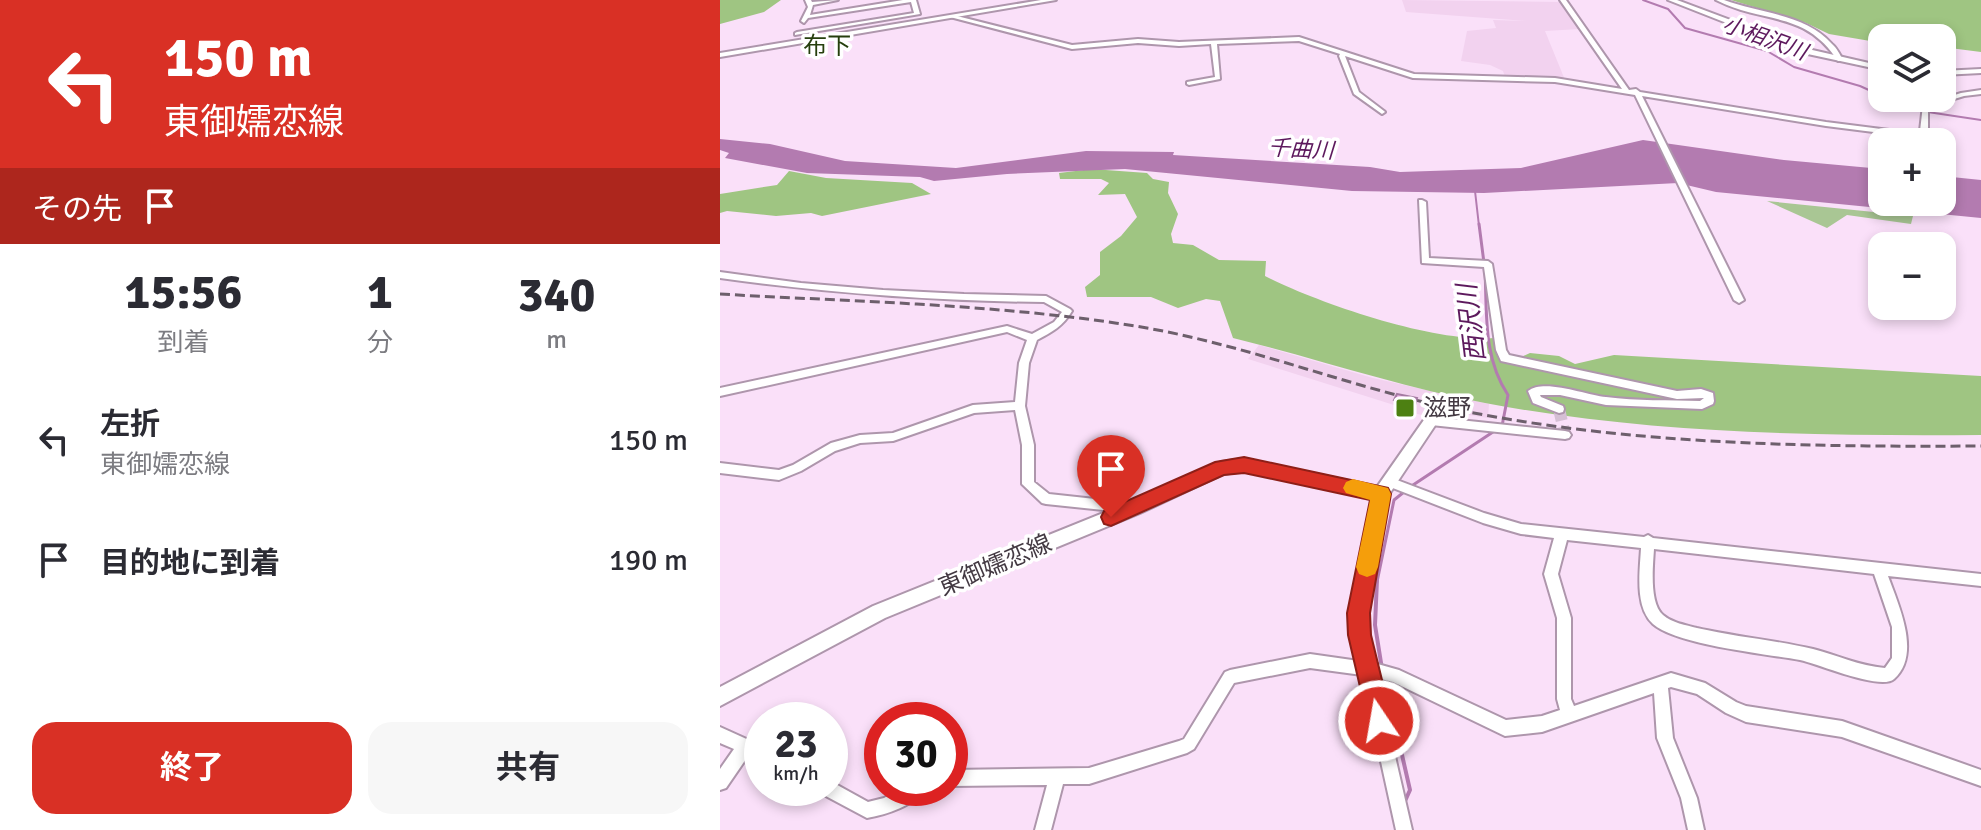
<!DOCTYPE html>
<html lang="ja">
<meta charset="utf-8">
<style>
:root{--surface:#fff;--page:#f7f7f7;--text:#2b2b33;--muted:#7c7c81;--accent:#d93025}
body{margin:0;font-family:Signika,"Noto Sans JP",sans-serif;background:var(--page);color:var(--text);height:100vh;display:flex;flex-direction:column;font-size:30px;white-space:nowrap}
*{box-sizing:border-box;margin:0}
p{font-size:26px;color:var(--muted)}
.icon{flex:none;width:44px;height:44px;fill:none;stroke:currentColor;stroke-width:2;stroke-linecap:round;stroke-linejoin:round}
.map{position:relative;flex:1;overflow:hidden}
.drawer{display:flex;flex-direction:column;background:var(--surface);width:720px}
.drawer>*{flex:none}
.banner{background:#d93025;color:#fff;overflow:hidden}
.controls{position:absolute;left:1148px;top:24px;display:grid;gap:16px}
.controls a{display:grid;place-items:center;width:88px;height:88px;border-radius:16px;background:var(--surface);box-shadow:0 4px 12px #0003;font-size:40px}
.speed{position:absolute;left:24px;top:702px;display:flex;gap:16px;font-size:40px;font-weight:700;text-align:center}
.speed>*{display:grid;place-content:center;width:104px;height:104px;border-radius:50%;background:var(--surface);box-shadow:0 4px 12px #0003;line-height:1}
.speed small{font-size:20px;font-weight:400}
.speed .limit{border:12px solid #d22;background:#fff;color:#111}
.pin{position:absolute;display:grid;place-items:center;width:68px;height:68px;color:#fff;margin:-82px -34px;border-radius:50% 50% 50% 0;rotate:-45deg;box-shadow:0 0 8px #0007}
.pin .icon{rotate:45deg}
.me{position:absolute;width:88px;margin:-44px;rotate:348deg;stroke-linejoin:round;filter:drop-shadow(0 0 6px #0008)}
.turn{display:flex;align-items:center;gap:28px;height:168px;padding:0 32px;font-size:36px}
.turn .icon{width:104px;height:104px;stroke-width:2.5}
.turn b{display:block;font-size:56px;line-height:68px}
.then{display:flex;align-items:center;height:76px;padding:0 32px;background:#0003;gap:16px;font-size:30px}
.eta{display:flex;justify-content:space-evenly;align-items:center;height:136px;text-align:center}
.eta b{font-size:48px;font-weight:700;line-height:56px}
.button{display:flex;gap:16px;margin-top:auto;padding:16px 32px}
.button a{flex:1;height:92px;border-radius:24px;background:var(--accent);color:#fff;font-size:32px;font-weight:700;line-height:92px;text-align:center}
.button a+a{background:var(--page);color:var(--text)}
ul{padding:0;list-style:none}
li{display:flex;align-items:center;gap:24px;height:120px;padding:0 32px}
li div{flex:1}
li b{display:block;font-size:30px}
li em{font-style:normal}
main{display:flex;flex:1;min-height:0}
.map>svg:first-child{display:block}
</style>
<main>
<section class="drawer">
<div class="banner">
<div class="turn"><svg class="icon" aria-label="left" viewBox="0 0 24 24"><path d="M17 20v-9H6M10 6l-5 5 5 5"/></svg><div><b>150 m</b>東御嬬恋線</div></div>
<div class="then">その先<svg class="icon" aria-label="arrive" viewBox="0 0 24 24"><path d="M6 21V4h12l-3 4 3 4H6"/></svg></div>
</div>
<div class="eta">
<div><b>15:56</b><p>到着</p></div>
<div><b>1</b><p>分</p></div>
<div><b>340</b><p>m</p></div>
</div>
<ul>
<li><svg class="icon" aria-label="left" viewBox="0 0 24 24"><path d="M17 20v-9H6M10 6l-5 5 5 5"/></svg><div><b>左折</b><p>東御嬬恋線</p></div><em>150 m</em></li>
<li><svg class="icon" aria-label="arrive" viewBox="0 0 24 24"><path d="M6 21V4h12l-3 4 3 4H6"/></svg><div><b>目的地に到着</b></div><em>190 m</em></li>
</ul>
<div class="button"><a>終了</a><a>共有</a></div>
</section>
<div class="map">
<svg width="1261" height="830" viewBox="0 0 1261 830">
<rect width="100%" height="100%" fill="#fae0f9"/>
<path fill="#f2d2ef" d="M682 0 841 2 860 29 825 31 845 80 785 77 783 71 770 65 741 61 747 31 776 28 773 20 806 21 686 12Z
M539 345 653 378 769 404 768 418 742 414 739 423 674 409V405L528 359Z"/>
<path fill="#a9c694" d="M1047 201 1193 216 1191 224 1127 215 1107 228Z"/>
<path fill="#9fc582" d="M0 0H61L44 12 0 24Z
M1011 0H1261V52L1222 47V38H1162V43L1109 34 1086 23Z
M372 169 427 173 433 179 449 182 448 193 458 214 451 234 453 243 473 245 499 260 546 261 545 276C600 304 715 343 776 338V353L783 360 799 358 810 353 839 356 855 364 894 355 1261 376V435C1096 436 928 434 765 403 680 387 598 359 513 338L500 301 486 299 458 308 431 297H367L365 287 380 275V252L401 236 417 217 405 194 378 195 389 183 381 179H340L339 173Z
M69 171 106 178 192 183 211 194 102 216 91 213 56 216 7 211 0 213V194L57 185Z"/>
<path fill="#b37bb0" d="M0 139 50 144 125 161 236 168 366 151 454 152 453 155 650 167 680 172 801 168 923 140 1064 160 1162 169V202H1222V176L1261 180V218L996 192 958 183 764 193 632 191 405 169 287 174 214 181 200 177 87 173 5 158 9 153 0 150Z"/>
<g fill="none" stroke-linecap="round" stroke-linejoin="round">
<path stroke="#b37bb0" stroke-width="2" d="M923 0 948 9 965 28 1047 51 1074 67 1140 86 1162 96
M1166 98 1201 111 1261 120
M755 191 759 226"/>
<path stroke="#b37bb0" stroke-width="3" d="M759 224 764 263
M690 487 782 426 788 395C763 358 767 313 765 270
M657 582 674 500 684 492"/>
<path stroke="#b37bb0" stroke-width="4" d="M657 580 655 625 662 669
M664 676 690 790 685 801"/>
<path stroke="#d5bfd4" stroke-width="12" stroke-dasharray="12 6" stroke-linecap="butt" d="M839 409 845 435"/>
<defs>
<path id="minor" d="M85 0H91L92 2 118 0 93 5 90 15 183 0H196L200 14 75 35V33L77 32 194 13 191 2 88 18 84 23 81 21 88 7Z
M840 0H846L909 90 916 89 920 92 1106 122 1193 133 1200 131 1203 105 1241 93 1261 90V94L1244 96 1208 107V132L1193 137 1106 126 922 96 1024 300 1019 303 1014 300 915 95 835 82 693 78 625 56 639 92 664 111 665 112 662 114 634 94 619 56 620 54 579 41 497 44 500 79 469 85 467 84V82L495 77 491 44 459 46 418 43 352 49 230 17 233 15 352 45 418 39 459 42 579 37 694 74 835 78 902 89Z
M996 0H1004C1039 13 1086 14 1112 44 1117 48 1120 55 1123 60L1118 61C1085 10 1043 24 996 0Z
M699 200H702L706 202 709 258 768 261 772 264 786 350 789 355 957 391 981 389 993 393 994 401 993 404 982 409 886 405 840 395H820L821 397 843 406 844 409 843 412 839 413 813 403 808 391C824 378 866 395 886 397 917 401 949 400 980 401L984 398 957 399 781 361 776 350 764 267 702 263Z
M0 272 81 283 163 290 244 294 326 296 350 309 352 311C343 326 332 332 317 340L309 363 305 406 314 445V482L329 494 412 503 416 504 418 508 416 512 412 513 326 504 322 503 302 484V445L295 410 254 413 173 441 140 443 115 451 81 471 59 480 0 473V463L59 470 73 465 111 443 140 435 173 433 253 405 295 402 299 363 307 340 287 332 0 396V388L287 326 312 334 334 322 342 312 324 302C215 301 108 293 0 278Z
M711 417 845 431 849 432 851 435 849 438 845 439 711 425 707 424 705 421 707 418Z
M669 477 764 513 801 524 924 537 928 535 933 538 1261 574V586L1168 576C1178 604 1202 654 1174 679 1161 691 1099 664 1080 660 1047 654 957 645 933 624 914 607 920 570 921 548L847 540 838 574 851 618V699L854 706 951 673 985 683 1016 702 1026 706 1122 721 1261 770V786L1122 737 1026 722 1006 713 977 694 951 687 948 688 953 738 977 798 984 830H968L961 798 937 738 934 693 822 732 785 736 673 682 657 678 692 830H676L642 675 590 668 514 683 474 749 467 753 369 784H343L331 830H315L327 785 230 786V770L369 768 459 741 464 739 505 672 510 670 590 654 639 661 633 635 632 613 655 494 657 490 661 489 665 490 667 494 646 613 647 635 654 663 679 670 786 720 822 716 840 710 837 699V618L824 574 834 538 801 534 763 523 665 485 663 482 665 479ZM934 549 1154 574 1172 627V658L1165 668C1139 666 1117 655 1093 649 1055 640 1016 637 977 628 966 625 952 623 943 615 929 603 933 566 934 549Z
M0 727 42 746V762L28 756 6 788 0 790V769L14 749 0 743Z
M110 781 148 802 164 798 182 788H205C197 805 165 815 147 818L102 794 100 788H110Z"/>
<path id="major" d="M321 0H336L0 57V53Z
M948 0H957L1088 49 1162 66V70L1083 53Z
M1261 69V73L1222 75V71Z
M711 416 716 417 718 421 666 499 661 500 524 471 503 474 420 513 165 618 0 706V687L153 606 408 503 501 462 524 459 657 487 706 417Z"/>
</defs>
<use href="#minor" stroke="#ae96ac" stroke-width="4"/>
<use href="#major" stroke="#ae96ac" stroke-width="4"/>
<use href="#minor" fill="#fff" fill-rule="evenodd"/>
<use href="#major" fill="#fff" fill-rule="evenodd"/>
<path stroke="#6d5f6c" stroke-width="3" stroke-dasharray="10 5" stroke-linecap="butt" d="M0 294C138 302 278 304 415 326 527 344 633 389 744 411 914 445 1088 447 1261 446"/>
</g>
<path fill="#c996c7" d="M697 398 694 414 674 409V400Z"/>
<path fill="#eaafe7" stroke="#a47aa2" stroke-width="2" d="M677 394 697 398 695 405 674 400Z"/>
<path fill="#d93025" stroke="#8d1f18" stroke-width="2" d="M524 457 668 488 671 494 650 613 651 635 672 721 668 730 659 734 650 730 628 635 627 613 650 500 524 473 504 475 391 526 384 524 381 517 384 511 495 462Z"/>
<path fill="#f59e0b" d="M633 479 668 488 671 494 658 567 655 574 647 577 639 574 636 567 650 500 626 493 623 488 626 482Z"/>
<rect fill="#4d8012" stroke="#fff" stroke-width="3" x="675" y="398" width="20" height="20" rx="4"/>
<g text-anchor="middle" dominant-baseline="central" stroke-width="7" stroke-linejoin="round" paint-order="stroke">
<g font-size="22" font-style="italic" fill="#5d195d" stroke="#fff">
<text transform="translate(1045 38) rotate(20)">小相沢川</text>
<text transform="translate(581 149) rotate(3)">千曲川</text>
</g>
<g font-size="24" fill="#263f0e" stroke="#fff">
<text x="107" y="46">布下</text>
</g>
<g font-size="24" fill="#433942" stroke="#fff" text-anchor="start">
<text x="703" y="408">滋野</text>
</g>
<g font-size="24" fill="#433942" stroke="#fff">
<text transform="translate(275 565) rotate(-23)">東御嬬恋線</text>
</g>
<g font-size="26" font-style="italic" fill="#5d195d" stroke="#fff">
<text transform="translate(752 323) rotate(-97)">西沢川</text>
</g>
</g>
</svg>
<div class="controls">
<a><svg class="icon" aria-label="layers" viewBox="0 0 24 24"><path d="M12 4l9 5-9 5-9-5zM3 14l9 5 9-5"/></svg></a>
<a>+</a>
<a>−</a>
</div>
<div class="speed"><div>23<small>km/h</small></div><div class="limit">30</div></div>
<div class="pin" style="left:391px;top:517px;background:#d93025"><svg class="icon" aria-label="arrive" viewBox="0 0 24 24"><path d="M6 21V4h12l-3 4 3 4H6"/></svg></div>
<svg class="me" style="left:659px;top:721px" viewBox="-20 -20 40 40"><circle r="17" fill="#d93025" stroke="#fff" stroke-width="3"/><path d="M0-11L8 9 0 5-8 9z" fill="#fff"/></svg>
</div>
</main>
